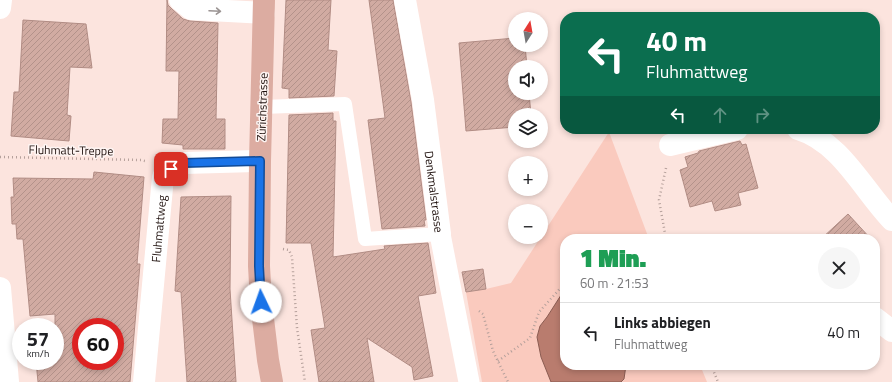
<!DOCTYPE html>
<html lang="de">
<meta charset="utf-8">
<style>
:root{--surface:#fff;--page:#f6f6f6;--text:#202124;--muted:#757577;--line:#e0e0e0}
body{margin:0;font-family:"Titillium Web",sans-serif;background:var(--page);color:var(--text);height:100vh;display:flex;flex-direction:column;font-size:15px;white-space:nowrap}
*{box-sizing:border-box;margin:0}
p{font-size:13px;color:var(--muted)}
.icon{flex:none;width:22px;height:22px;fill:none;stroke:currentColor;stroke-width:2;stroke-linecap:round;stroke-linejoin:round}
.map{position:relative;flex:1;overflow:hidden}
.details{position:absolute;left:560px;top:234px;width:320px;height:136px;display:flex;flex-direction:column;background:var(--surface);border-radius:16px;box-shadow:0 2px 6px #0003}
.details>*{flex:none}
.top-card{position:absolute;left:560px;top:12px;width:320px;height:122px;border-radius:16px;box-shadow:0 2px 6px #0003;background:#0b6e4f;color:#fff;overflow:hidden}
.needle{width:26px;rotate:11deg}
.tools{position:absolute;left:508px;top:12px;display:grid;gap:8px}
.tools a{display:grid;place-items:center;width:40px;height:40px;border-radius:50%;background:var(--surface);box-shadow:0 2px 6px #0003;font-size:20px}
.speed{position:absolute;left:12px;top:318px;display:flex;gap:8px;font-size:20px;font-weight:700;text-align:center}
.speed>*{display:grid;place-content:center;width:52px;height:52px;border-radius:50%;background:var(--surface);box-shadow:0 2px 6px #0003;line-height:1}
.speed small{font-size:10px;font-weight:400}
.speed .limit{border:6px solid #d22;background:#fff;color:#111}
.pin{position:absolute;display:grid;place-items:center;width:34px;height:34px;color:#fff;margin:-17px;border-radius:8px;box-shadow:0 2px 6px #0006}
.me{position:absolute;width:44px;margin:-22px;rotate:357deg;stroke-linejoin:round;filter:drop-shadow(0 0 3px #0008)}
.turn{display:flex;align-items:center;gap:14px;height:84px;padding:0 20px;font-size:18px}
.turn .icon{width:52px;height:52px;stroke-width:2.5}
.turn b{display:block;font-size:28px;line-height:34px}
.lanes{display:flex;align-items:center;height:38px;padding:0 20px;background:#0003;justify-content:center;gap:20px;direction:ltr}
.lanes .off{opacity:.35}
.round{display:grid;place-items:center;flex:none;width:42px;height:42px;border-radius:21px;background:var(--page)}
.overview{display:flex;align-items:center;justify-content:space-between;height:68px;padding:0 20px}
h1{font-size:24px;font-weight:800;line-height:30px;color:#1e9e55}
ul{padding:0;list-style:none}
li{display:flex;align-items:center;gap:12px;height:60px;padding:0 20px;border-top:1px solid var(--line)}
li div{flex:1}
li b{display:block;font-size:15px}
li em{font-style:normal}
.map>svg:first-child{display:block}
</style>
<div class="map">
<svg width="892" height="382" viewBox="0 0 892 382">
<defs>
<pattern id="building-hatch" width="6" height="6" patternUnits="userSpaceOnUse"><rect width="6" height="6" fill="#d1aba2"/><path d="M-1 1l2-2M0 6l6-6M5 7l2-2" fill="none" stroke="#b3928a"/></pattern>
</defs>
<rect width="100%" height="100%" fill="#fce4de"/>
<path fill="#facabe" d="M609 132 649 239H565V365H700L707 382H482L466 292 486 289 511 283Z"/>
<path fill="#b97c6e" stroke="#8b5c52" d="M565 291V365H626L624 379 621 382H551L541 357 537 337 540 326 547 317 563 292Z"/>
<path fill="url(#building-hatch)" stroke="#b18c84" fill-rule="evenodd" d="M167 0 168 5 172 9 183 19 190 21 218 23 216 119H225V149H183V145L162 143 163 119H178L179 71H166Z
M286 0H331L328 50 337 51 334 96 289 98V89L282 88Z
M369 0H393L411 102 426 220H424L425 226 382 229 368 120 385 118Z
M23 20 86 24 92 68 70 67 67 115 71 116 69 141 11 136 14 92H19Z
M515 38V45H525L527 67H515V93H529L531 115H515V127L466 131 459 43Z
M333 113V121H336L333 257 385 249 384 246 428 243 436 293 418 296 433 376 414 380 412 367 367 338 374 382H319L311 330 325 328 311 243H286L289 115Z
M740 141 742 145 746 144 758 188 738 193 741 205 715 211 712 201 690 207 680 170 688 167 685 157 698 153 699 151Z
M94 172 144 177 137 264H140L130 382H38L36 361H55V314L30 316 23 239H17L16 224H12L11 197H14L13 178 93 179ZM81 327H115V361H81Z
M231 196 230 289 236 382H187L181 292 175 291 181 197Z
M848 214 871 239H821Z
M483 269 486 289 466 292 462 272Z"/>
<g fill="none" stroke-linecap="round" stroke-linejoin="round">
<path stroke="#b5a09b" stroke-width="2.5" stroke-dasharray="1 3" stroke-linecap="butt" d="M0 157 141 160 145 161
M666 168 659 200 666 239
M283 249 289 250 292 257 297 328 305 382
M479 311 483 314 493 351 508 382
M498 361 530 338 539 312 565 283
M711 365 718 382"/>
<path stroke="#fff" stroke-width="14" d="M262 107 345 104 365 239 440 234"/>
<path stroke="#fff" stroke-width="21" d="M440 234 469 382"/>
<g stroke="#fff" stroke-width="22">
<path d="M180 0 191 9 264 13"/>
<path id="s1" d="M405 0 423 100 440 234"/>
<path d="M0 8 1 0"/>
<path d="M798 129C841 142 863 190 892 220"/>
<path d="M670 145 737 129"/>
<path d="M0 288 8 382"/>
<path d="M875 318 892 331"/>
<path id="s2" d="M144 382 163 177 171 169 184 163 260 161"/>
</g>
<path stroke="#dcaca1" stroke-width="22" d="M264 0 260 161 259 266 261 302 268 360 272 382"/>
</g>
<defs><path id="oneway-shaft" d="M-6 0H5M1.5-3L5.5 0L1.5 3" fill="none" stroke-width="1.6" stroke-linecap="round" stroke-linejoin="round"/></defs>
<use stroke="#9b9493" href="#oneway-shaft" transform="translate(215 11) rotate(3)"/>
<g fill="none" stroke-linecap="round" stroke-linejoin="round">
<defs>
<path id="route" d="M171 169 184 163 260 161 259 266 261 302"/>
</defs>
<use href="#route" stroke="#114b97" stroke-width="10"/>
<use href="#route" stroke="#1a73e8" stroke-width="7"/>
</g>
<g text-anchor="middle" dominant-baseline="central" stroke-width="3" stroke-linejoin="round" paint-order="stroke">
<g font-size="12" fill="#20120f" stroke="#fef5f3">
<text transform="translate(262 107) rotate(-88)">Zürichstrasse</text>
<text transform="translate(71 150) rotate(1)">Fluhmatt-Treppe</text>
<text stroke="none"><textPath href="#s1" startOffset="194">Denkmalstrasse</textPath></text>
<text stroke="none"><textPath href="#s2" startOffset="154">Fluhmattweg</textPath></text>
</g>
</g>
</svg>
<div class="tools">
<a><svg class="needle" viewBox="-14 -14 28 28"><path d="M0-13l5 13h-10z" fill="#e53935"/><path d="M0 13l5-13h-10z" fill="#757577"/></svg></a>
<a><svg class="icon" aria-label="sound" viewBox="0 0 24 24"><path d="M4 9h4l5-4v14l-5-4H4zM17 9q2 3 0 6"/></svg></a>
<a><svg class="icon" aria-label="layers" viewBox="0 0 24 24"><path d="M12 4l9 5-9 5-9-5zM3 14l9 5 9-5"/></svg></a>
<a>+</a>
<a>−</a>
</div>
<div class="speed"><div>57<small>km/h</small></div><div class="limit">60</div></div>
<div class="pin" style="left:171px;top:169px;background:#d93025"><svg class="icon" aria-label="arrive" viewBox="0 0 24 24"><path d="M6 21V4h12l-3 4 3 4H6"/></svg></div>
<svg class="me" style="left:261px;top:302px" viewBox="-20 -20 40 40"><circle r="19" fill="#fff"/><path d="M0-13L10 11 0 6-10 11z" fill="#1a73e8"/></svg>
<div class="top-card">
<div class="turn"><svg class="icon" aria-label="left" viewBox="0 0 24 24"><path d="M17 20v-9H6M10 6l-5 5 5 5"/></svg><div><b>40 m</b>Fluhmattweg</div></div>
<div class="lanes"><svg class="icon" aria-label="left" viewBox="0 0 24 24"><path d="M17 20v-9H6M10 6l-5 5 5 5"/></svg><svg class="icon off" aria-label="ahead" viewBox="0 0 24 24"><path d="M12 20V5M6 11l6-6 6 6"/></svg><svg class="icon off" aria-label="right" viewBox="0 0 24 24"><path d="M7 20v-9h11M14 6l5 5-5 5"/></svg></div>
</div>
<section class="details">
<div class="overview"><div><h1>1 Min.</h1><p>60 m · 21:53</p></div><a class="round"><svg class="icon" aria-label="close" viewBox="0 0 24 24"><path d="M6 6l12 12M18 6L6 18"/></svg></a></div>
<ul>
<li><svg class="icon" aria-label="left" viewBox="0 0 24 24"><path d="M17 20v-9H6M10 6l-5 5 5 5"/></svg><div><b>Links abbiegen</b><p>Fluhmattweg</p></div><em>40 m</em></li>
</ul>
</section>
</div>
